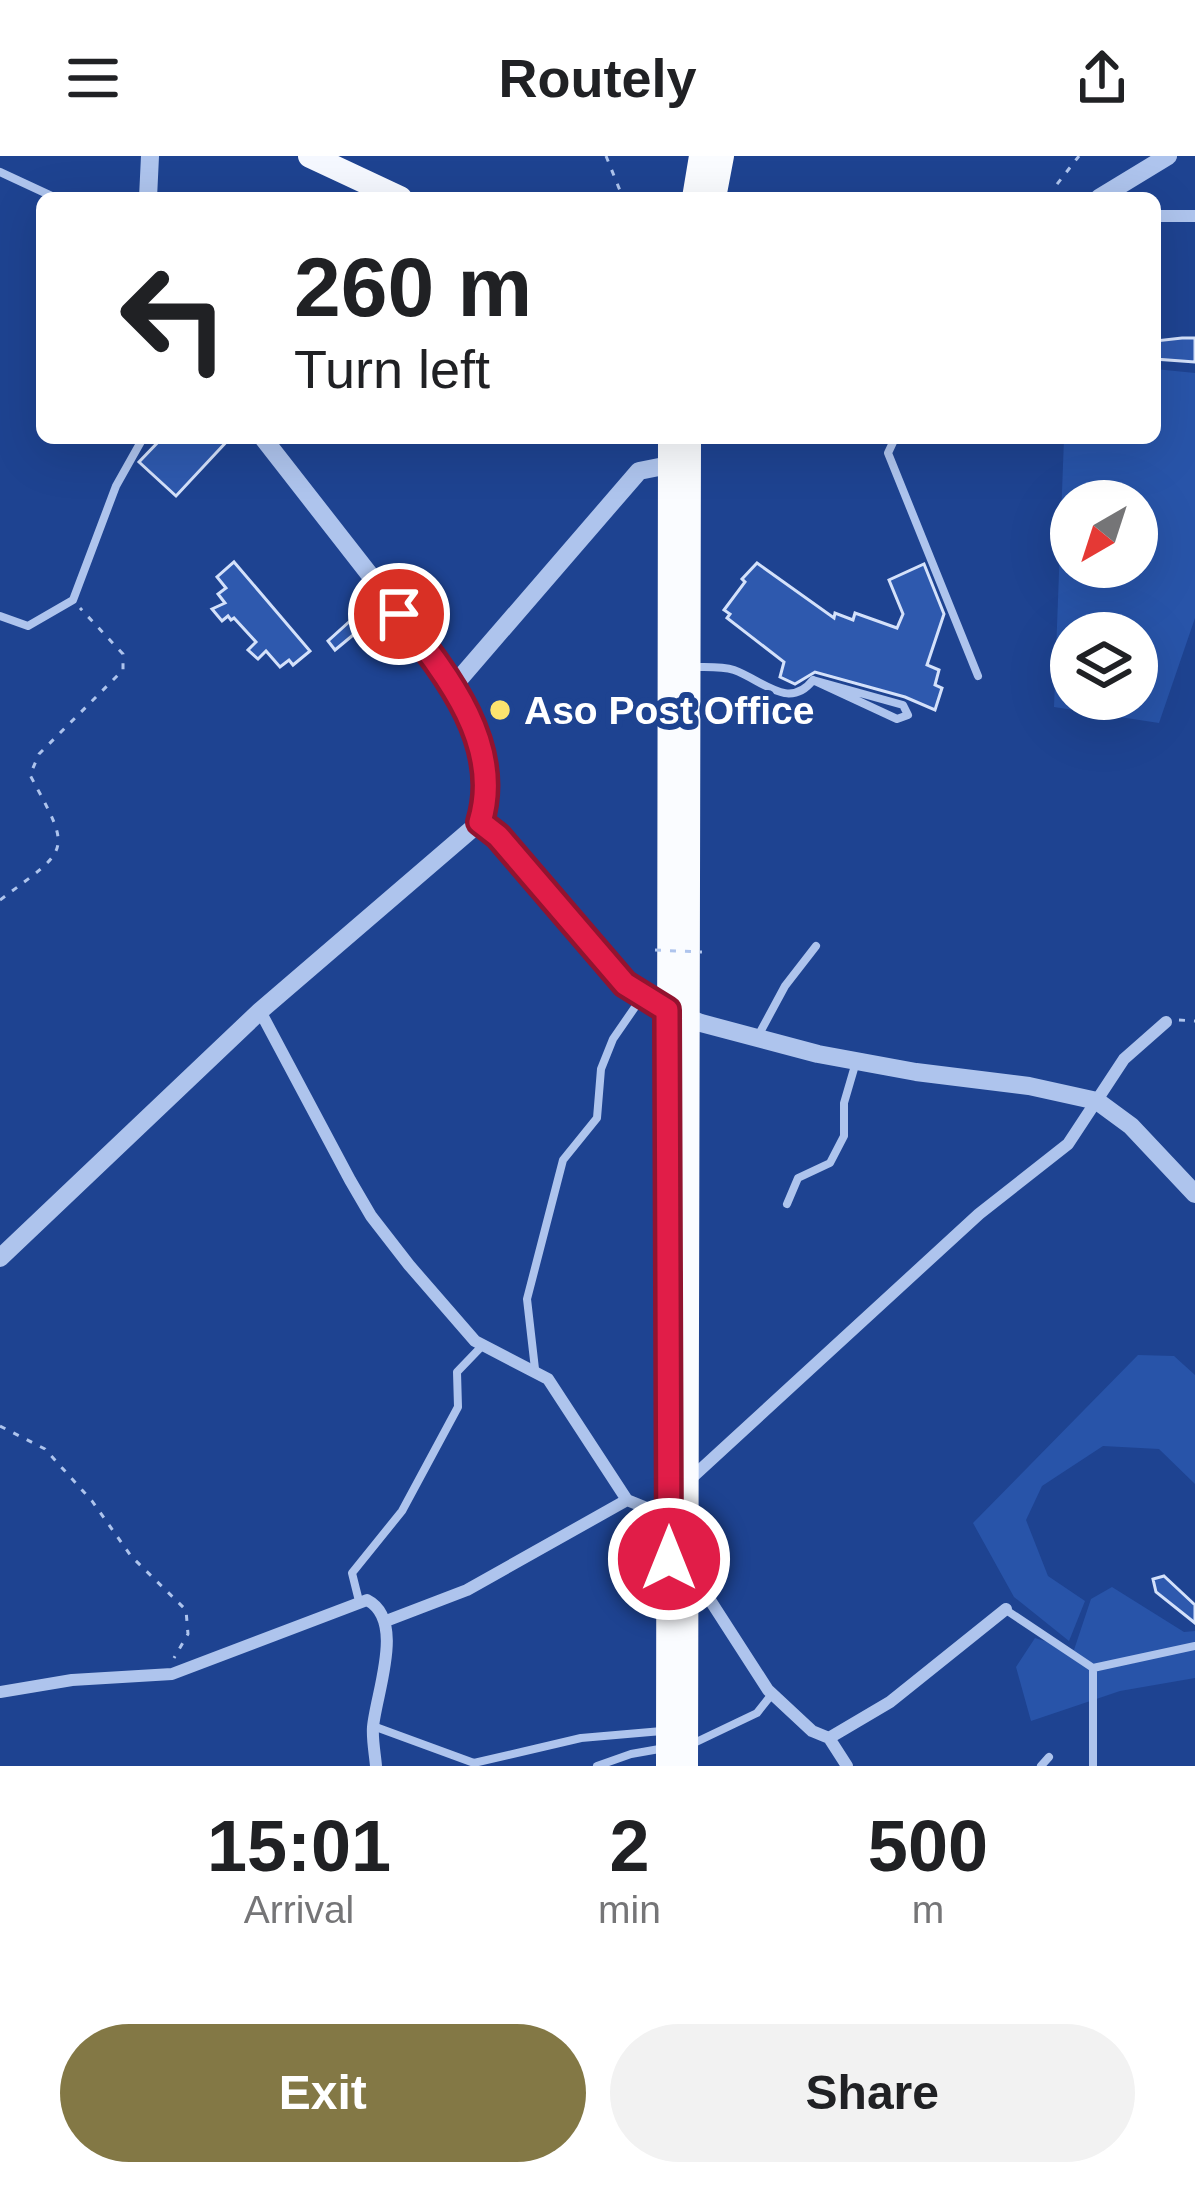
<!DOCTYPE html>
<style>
:root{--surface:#fff;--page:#f2f2f2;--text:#202124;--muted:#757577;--accent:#837845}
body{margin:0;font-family:Helvetica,sans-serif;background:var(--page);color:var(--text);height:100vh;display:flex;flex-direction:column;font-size:45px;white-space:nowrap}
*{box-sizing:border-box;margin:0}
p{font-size:39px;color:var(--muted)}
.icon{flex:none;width:66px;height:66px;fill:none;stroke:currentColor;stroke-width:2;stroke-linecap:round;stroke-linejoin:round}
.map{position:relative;height:1610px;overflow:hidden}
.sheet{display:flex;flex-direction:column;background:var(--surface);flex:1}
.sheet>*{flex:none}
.guide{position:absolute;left:36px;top:36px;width:1125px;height:252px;border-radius:18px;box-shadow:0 12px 48px #0002;background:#fff;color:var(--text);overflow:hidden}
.needle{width:78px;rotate:219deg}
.buttons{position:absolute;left:1050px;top:324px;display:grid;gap:24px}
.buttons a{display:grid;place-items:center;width:108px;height:108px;border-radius:50%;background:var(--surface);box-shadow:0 12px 48px #0002;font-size:60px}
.pin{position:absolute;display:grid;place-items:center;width:102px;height:102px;color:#fff;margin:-51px;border:6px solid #fff;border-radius:50%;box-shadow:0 3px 12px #0007}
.me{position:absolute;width:132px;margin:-66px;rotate:0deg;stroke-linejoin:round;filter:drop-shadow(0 0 9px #0008)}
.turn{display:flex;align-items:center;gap:42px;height:252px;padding:0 60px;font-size:54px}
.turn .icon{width:156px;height:156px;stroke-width:2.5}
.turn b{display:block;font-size:84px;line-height:102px}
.eta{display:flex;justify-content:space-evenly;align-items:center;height:204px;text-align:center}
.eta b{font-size:72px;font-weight:700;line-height:84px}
.cta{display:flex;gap:24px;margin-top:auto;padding:24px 60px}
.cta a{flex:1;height:138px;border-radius:72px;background:var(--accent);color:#fff;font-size:48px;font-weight:700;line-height:138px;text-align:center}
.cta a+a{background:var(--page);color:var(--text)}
header{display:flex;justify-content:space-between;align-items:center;height:156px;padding:0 60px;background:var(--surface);font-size:54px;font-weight:700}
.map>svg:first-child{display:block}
</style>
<header><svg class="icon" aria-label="menu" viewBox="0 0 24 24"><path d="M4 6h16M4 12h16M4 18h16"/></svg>Routely<svg class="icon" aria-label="share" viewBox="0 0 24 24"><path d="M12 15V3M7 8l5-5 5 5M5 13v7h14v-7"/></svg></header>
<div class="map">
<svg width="1195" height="1610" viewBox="0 0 1195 1610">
<rect width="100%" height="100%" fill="#1e4391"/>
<path fill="#2854a9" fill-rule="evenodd" d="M1155 213 1195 217V462L1159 567 1054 551 1064 282H1155ZM1071 345H1137V411H1071ZM1071 477H1137V543H1071Z
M1138 1199 1174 1200 1195 1219V1328L1159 1293 1103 1290 1042 1330 1026 1364 1048 1420 1085 1445 1069 1485 1014 1441 973 1367Z
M1112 1431 1184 1476 1195 1475V1522L1120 1535 1031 1565 1016 1511 1035 1482 1074 1494 1091 1443Z"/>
<path fill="#2e59ae" stroke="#d4e1fa" stroke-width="3" d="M1182 182H1195V206L1155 203V185Z
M162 282H230L176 340 139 306Z
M234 406 310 495 293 509 289 504 280 511 266 495 258 503 248 494 256 486 234 462 231 464 228 460 222 465 212 453 225 447 218 438 226 432 217 421Z
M757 407 834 462 835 457 853 464 855 457 897 472 903 458 889 424 924 408 944 458 927 509 939 514 935 529 942 532 935 554 905 541 815 516 795 528 780 521 784 506 727 462 730 458 724 454 745 426 742 423Z
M361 455 370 465 335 494 328 485Z
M1164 1420 1195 1449V1467L1156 1436 1153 1423Z"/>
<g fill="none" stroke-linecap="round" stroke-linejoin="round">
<path stroke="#aec4ed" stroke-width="3" stroke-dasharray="6 9" stroke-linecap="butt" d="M606 0 623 42
M1054 42V32L1079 0
M0 744C71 691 72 697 30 619L39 598 123 514V498L80 452
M1179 864 1195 865
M0 1270 45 1293 92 1345 131 1400 186 1454 188 1478 174 1502"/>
<path stroke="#aec4ed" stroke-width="8" d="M0 16 56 42
M895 282 888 297 978 520
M0 460 28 470 73 444 116 330 143 282
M694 511C706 511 722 510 734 514 762 524 789 555 813 524
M813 524 903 549 908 559 897 563Z
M757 882 785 830 816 790
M787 1048 798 1022 830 1007 844 980V947L856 906
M535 1213 527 1143 563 1004 597 962 601 913 613 883 642 841
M359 1445 352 1417 402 1355 458 1251 457 1216 482 1190
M1006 1454 1093 1512 1195 1490
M1093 1512V1610
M373 1570 474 1607 581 1582 662 1575
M692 1588 757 1557 772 1538
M597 1610 631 1598 665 1592
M1041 1610 1049 1601"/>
<path stroke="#aec4ed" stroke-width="12" d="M1155 60H1195
M260 855 350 1024 371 1060 409 1109 475 1185 548 1223 627 1344 669 1361
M687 1326 979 1058 1068 988 1124 903 1166 866
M690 1413 768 1534 812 1575 829 1582 847 1610
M386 1465 467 1434 627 1344
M0 1536 72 1524 172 1518 367 1444C406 1464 376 1537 373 1571 372 1583 375 1598 376 1610
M829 1582 890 1546 1006 1453"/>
<path stroke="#aec4ed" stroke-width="18" d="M148 42 150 0
M1099 42 1168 0
M455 528 639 315 669 309
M480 666 498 680 625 828 652 847 701 867 818 898 916 916 1029 930 1097 945 1131 970 1195 1038
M0 1102 260 855 480 666C495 618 473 572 455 528L263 282"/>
<path stroke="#f5f8ff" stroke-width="24" d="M310 0 400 42"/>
<path stroke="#fafcff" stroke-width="24" d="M694 42 701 0
M714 42 722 0
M668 1610 670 282
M686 1610 689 282"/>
<path stroke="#aec4ed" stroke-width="3" stroke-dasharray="6 9" stroke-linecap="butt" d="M655 794 702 796"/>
</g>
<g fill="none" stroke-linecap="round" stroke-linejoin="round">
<defs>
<path id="route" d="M399 458C444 515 504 587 480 666L498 680 625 828 667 854 669 1403"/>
</defs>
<use href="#route" stroke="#92132f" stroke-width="30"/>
<use href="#route" stroke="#e11d48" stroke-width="21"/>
</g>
<circle fill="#fce36e" stroke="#1e4391" stroke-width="4.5" cx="500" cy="554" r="12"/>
<g text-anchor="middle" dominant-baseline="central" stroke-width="12" stroke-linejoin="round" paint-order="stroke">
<g font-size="39" font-weight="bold" fill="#fff" stroke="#1e4391" text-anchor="start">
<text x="524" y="554">Aso Post Office</text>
</g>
</g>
</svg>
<div class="buttons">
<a><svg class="needle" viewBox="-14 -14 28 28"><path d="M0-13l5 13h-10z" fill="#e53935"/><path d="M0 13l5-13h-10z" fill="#757577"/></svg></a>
<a><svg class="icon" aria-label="layers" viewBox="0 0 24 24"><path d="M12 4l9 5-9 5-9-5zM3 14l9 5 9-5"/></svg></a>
</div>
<div class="pin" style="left:399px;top:458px;background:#d93025"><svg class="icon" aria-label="arrive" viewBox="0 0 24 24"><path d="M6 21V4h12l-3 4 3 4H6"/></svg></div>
<svg class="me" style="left:669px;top:1403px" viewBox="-20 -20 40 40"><circle r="17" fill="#e11d48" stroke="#fff" stroke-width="3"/><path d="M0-11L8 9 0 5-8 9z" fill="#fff"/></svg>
<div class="guide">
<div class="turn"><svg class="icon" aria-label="left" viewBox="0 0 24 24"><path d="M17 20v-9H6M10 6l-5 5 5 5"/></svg><div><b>260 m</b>Turn left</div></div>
</div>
</div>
<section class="sheet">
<div class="eta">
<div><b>15:01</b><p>Arrival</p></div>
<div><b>2</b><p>min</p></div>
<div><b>500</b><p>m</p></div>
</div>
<div class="cta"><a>Exit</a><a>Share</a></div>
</section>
